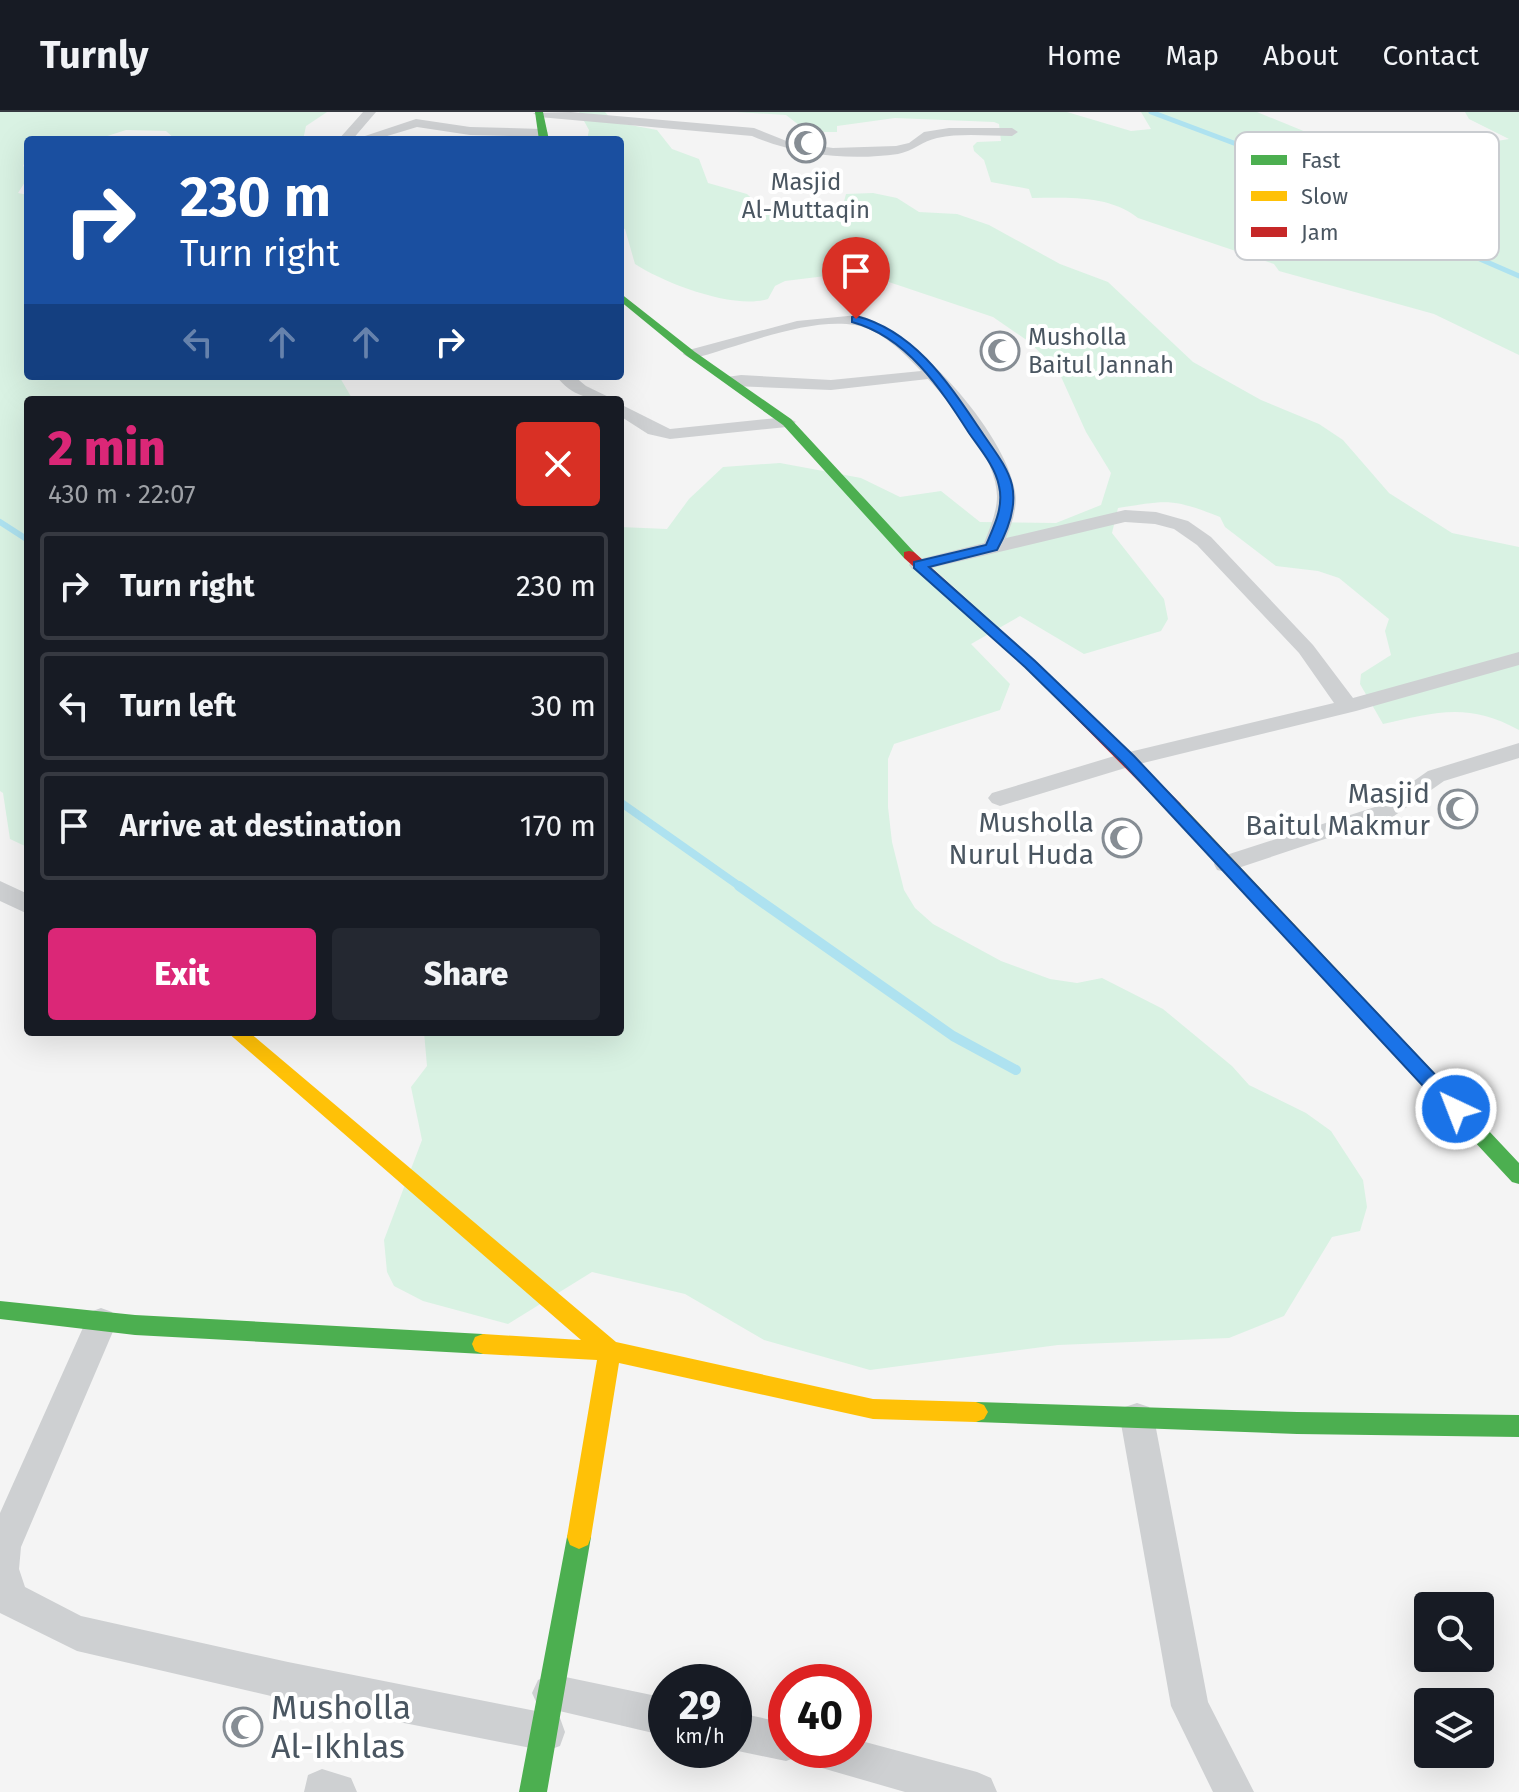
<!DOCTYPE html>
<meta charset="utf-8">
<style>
:root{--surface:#171b24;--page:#242831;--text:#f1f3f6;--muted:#9ea1a6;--line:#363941;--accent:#db2777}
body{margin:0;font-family:"Fira Sans",sans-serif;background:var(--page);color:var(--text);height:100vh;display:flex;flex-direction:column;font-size:30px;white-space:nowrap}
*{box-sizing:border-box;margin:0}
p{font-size:26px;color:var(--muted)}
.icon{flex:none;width:44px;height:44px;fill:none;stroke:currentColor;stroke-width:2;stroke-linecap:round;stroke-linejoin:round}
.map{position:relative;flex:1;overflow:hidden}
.panel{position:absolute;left:24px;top:284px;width:600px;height:640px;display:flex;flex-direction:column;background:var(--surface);border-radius:8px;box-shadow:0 8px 32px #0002}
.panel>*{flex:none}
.banner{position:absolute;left:24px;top:24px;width:600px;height:244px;border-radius:8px;box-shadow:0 8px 32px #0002;background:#1a4fa0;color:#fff;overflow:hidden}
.controls{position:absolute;left:1414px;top:1480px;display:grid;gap:16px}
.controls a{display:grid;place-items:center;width:80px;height:80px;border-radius:8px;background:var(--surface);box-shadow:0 8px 32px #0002;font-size:40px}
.speed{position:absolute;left:648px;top:1552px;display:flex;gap:16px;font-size:40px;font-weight:700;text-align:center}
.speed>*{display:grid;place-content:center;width:104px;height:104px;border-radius:50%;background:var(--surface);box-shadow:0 8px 32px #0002;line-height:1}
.speed small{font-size:20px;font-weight:400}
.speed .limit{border:12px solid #d22;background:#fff;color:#111}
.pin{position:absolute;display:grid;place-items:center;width:68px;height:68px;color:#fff;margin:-82px -34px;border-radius:50% 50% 50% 0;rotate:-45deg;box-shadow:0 0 8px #0007}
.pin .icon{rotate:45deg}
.me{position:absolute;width:88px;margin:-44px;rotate:317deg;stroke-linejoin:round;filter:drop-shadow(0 0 6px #0008)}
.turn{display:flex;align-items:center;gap:28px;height:168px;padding:0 24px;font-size:36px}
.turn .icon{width:104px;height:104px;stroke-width:2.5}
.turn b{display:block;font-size:56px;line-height:68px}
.lanes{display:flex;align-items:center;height:76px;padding:0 24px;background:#0003;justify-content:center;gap:40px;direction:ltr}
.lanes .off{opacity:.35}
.round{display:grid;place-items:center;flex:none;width:84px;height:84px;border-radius:8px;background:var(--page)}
.headline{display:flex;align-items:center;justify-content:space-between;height:136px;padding:0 24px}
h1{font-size:48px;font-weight:800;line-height:60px;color:var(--accent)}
.cta{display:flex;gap:16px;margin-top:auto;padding:16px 24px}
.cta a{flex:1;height:92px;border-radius:8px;background:var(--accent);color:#fff;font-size:32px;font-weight:800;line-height:92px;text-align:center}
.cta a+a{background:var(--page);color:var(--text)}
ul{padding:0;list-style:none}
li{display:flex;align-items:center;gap:24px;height:108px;margin:0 16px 12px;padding:0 8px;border:4px solid var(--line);border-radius:8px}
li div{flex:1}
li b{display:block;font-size:30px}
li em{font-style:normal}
header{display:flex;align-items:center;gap:48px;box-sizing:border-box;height:112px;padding:0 40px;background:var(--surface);border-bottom:2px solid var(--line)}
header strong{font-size:38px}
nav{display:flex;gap:44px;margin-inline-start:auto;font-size:28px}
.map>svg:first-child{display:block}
</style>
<header>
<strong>Turnly</strong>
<nav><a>Home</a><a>Map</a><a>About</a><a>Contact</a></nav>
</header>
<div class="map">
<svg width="1519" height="1680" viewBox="0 0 1519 1680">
<rect width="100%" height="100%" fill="#f4f4f4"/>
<path fill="#d9f2e3" d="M0 0H327L306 14 303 28H176L166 19 126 18 95 28H28V44L23 54 28 58 27 67 18 81 28 83V264H339L353 288H28L27 735 10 727 3 681 0 679Z
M579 0H605L614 10 657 18 672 37 699 47 708 71 747 82 764 98 842 97 846 82 873 81 897 86 919 100 957 102 989 113 1060 152 1108 170 1193 250 1261 288 1319 312 1343 328 1389 381 1452 421 1519 435V618C1468 590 1436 600 1383 612L1360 572 1361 562 1391 543 1385 519 1389 507 1339 466 1318 459 1276 454 1225 415 1220 405C1172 386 1168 388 1118 396L1112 421 1164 487 1168 507 1161 519 1084 542 1020 504 971 532 1010 572 1000 598 894 632 888 647V695L892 730 904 778 915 796 933 812 1001 849 1050 867 1077 871 1102 866 1163 897 1232 954 1249 973 1306 1001 1331 1019 1363 1068 1367 1095 1360 1119 1332 1125 1284 1204 1229 1226 1058 1233 870 1258 764 1228 685 1182 592 1160 508 1212 423 1189 394 1174 387 1160 384 1128 422 1028 411 975 427 954 424 920H620V415L667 417 689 387 723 355 780 351 861 366 900 385 941 379 980 410 1056 411 1101 393 1111 361 1086 320 1058 258 1028 229 993 205 865 162 850 161 785 169 775 174 768 187C734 198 664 171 635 152L625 117 620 115V28H587L589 18Z
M736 0H1067L1131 19 1151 17 1141 0H1257L1345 36 1350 51 1335 59 1290 71 1339 116 1368 123 1380 118 1391 99 1443 89 1470 77 1418 42 1509 27 1469 7 1465 0H1519V243L1434 202 1279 159 1274 152 1138 106C1109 83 1068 86 1032 86L1029 77 991 70 984 48 974 39 973 34 977 30 1001 29 999 12 994 10 895 6 837 14V20H808L786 3Z"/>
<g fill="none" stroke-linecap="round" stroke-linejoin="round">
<path stroke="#aee2f0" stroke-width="5" d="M1151 0 1263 42 1427 124 1519 164"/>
<path stroke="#aee2f0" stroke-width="6" d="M0 410 28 428"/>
<path stroke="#aee2f0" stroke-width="8" d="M620 690 742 776"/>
<path stroke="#aee2f0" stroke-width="10" d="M739 774 953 924 1016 958"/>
<path fill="#ced0d2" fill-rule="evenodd" d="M363 0H376L352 28H338Z
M571 0 754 16 789 30 833 36 896 34 909 31 924 20 949 16H1012L1018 20 1012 24C988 24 961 21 937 26 923 29 913 39 898 42 849 49 796 43 752 24L539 5 533 1Z
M416 7 470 15 542 17 548 21 542 25 470 23 417 15 374 28H353Z
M858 203C914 218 1005 320 1015 379 1018 395 1012 411 1006 426L1125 398 1156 400 1188 409 1211 425 1313 533 1353 586 1519 540V553L1356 599 1135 653 1000 694 992 691 988 686 992 681 1121 642 1334 591 1299 541 1197 433 1174 417 1155 412 1125 410 919 459 912 457 909 453 912 449 984 431C990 416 997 400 997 384 997 346 953 294 928 267L831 278 733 274 725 269 727 265 741 263 831 268 921 259C904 241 880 217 855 213 806 205 739 235 691 247L683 242 685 239 797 209Z
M556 264H574L586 274 615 288C589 288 572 284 556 264Z
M620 292 670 317 787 305 796 310 787 315 670 327 648 322 620 304Z
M1519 631V646L1444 669 1394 704 1226 760 1217 758 1214 752 1217 746 1378 694 1428 659Z
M0 769 28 782V802L0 789Z
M101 1196 112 1200 117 1210 21 1435 19 1457 25 1475 81 1504 288 1550 546 1601 560 1606 565 1620 560 1634 546 1639 288 1588 77 1539 0 1501V1401L90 1200Z
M1137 1291 1149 1295 1154 1306 1208 1590 1254 1680H1213L1171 1594 1120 1306 1125 1295Z
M551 1562 666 1586V1624L538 1594 532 1581 538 1568Z
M734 1600 786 1611V1638H802L800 1644 786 1649 733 1638Z
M854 1627 977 1660 991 1666 997 1680H905L808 1652 803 1638H854Z
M322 1657 351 1666 357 1680H304L308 1663Z"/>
<path fill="#4caf50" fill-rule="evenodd" d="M535 0H543L549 28H539Z
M620 181 695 240 791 307 914 440V446H904L783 313 687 244 620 189Z
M1401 931 1408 933 1519 1051V1072L1512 1070 1394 943 1391 938 1394 933Z
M0 1189 135 1203 483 1222 491 1225 494 1232 491 1239 483 1242 135 1223 0 1207Z
M976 1290 1297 1300 1519 1303V1325L1297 1322 976 1310 968 1307 964 1300 968 1293Z
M579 1413 588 1417 591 1425 547 1680H519L567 1425 570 1417Z"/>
<path fill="#ffc107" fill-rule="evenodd" d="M1174 690 1180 691 1408 933 1411 938 1408 943H1394L1168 699 1166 695 1168 691Z
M227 920H249L616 1230 873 1287 976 1290 984 1293 988 1300 984 1307 976 1310 873 1307 619 1251 591 1425 588 1433 579 1437 570 1433 567 1425 597 1248 483 1242 475 1239 472 1232 475 1225 483 1222 581 1228Z"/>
<path fill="#c62828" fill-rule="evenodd" d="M909 439 914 440 1035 549 1180 691 1182 695 1180 699H1168L1025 555 904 446V440Z"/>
</g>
<path fill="#1a73e8" stroke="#114b97" stroke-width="2" d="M856 204C915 219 949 272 981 319 992 336 1007 353 1012 373 1017 395 1007 420 997 438L929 455 1035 549 1134 644 1463 992 1466 997 1463 1002H1449L1123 651 1025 555 914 456V450L986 433C994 414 1004 395 999 374 995 354 980 337 969 321 940 276 907 225 852 210V205Z"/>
<defs>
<symbol id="mosque-ring" viewBox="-11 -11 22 22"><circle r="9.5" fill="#fff" stroke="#868d94" stroke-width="1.5"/><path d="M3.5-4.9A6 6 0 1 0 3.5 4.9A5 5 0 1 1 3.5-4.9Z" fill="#868d94"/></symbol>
</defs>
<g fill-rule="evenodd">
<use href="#mosque-ring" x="784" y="9" width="44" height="44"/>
<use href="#mosque-ring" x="978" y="217" width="44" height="44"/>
<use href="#mosque-ring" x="1436" y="675" width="44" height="44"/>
<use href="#mosque-ring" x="1100" y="704" width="44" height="44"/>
<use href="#mosque-ring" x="221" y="1593" width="44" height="44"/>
</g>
<g text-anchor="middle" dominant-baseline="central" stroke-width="8" stroke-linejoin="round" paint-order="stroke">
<g font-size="24" fill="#4a5661" stroke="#fff">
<text x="806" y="70">Masjid<tspan x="806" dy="28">Al-Muttaqin</tspan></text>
<text x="1028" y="225" text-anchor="start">Musholla<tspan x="1028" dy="28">Baitul Jannah</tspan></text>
</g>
<g font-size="28" fill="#4a5661" stroke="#fff" text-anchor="end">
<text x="1430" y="681">Masjid<tspan x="1430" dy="32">Baitul Makmur</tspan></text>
<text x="1094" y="710">Musholla<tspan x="1094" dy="32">Nurul Huda</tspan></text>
</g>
<g font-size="34" fill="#4a5661" stroke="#fff" text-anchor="start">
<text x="271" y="1595">Musholla<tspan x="271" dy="39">Al-Ikhlas</tspan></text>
</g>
</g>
<rect x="1235" y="20" width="264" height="128" rx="12" fill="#fff" stroke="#c9ccd0" stroke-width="2"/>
<rect x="1251" y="43" width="36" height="10" fill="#4caf50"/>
<rect x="1251" y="79" width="36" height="10" fill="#ffc107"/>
<rect x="1251" y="115" width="36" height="10" fill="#c62828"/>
<g font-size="22" fill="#4a5661">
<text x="1301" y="56">Fast</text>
<text x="1301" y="92">Slow</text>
<text x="1301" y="128">Jam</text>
</g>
</svg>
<div class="controls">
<a><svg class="icon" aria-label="search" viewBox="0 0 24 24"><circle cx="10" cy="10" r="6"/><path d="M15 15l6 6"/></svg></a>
<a><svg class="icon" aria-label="layers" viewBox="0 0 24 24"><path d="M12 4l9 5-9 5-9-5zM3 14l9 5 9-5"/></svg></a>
</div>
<div class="speed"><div>29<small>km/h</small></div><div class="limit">40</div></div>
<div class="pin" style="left:856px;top:207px;background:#d93025"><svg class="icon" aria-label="arrive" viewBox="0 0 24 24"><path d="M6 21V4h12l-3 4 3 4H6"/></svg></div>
<svg class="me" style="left:1456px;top:997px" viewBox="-20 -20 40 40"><circle r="17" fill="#1a73e8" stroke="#fff" stroke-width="3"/><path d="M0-11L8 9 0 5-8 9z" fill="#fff"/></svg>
<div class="banner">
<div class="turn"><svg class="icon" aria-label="right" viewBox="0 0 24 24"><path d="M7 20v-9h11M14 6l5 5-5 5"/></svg><div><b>230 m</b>Turn right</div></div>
<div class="lanes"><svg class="icon off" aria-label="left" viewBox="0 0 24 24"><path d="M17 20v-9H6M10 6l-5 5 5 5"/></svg><svg class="icon off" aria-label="ahead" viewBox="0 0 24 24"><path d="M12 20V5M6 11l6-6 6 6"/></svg><svg class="icon off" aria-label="ahead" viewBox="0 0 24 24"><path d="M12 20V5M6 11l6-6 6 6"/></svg><svg class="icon" aria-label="right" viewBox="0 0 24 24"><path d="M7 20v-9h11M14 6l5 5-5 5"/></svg></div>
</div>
<section class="panel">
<div class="headline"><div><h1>2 min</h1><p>430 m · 22:07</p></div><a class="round" style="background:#d93025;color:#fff"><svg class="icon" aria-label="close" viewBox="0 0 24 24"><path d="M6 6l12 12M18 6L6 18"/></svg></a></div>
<ul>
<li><svg class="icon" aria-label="right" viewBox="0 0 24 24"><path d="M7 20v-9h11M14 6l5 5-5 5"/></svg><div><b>Turn right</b></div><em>230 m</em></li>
<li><svg class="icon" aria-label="left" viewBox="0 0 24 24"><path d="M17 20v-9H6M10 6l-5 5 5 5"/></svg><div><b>Turn left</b></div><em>30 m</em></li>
<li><svg class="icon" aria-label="arrive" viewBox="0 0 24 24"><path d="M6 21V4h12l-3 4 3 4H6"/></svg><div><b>Arrive at destination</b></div><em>170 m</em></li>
</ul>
<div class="cta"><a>Exit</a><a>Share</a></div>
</section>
</div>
